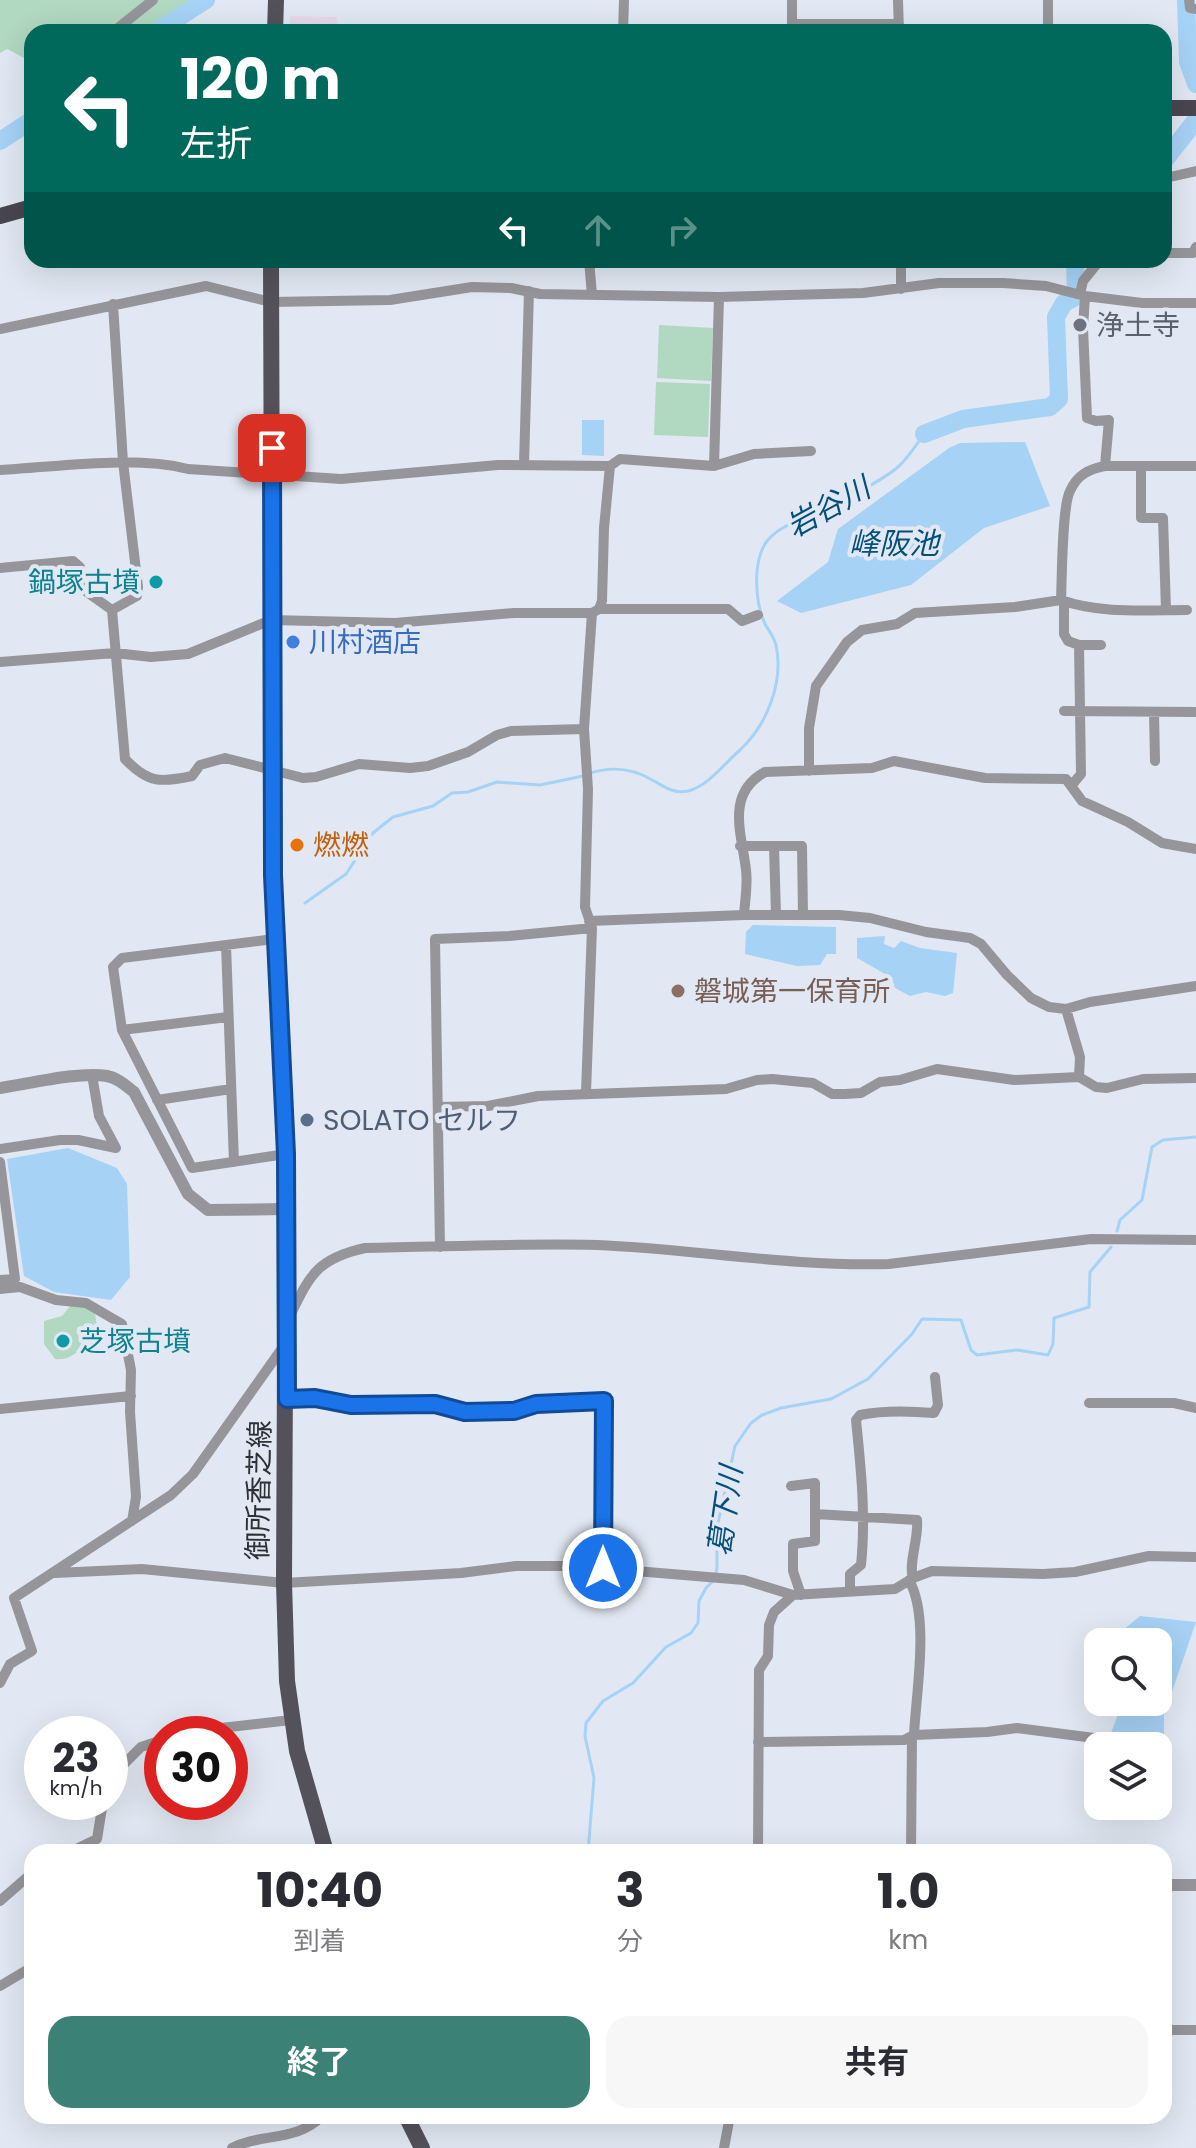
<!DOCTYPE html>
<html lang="ja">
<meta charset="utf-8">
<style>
:root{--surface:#fff;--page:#f7f7f7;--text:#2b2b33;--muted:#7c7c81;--accent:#3c8176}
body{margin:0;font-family:Poppins,"Noto Sans JP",sans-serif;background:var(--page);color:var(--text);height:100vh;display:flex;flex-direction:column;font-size:30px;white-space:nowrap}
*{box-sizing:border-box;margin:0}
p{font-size:26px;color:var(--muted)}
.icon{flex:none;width:44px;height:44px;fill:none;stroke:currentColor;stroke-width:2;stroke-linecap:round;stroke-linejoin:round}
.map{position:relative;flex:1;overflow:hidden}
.drawer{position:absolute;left:24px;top:1844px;width:1148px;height:280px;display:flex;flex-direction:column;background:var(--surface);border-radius:24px;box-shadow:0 8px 32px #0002}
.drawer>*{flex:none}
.top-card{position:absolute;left:24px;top:24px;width:1148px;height:244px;border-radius:24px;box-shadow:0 8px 32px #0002;background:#00695c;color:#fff;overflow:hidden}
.controls{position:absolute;left:1084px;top:1628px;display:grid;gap:16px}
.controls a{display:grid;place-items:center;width:88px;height:88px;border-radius:16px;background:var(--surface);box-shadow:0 8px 32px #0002;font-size:40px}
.speed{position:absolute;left:24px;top:1716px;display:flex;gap:16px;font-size:40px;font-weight:700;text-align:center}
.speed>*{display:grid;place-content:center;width:104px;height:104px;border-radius:50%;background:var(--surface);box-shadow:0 8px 32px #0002;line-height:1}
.speed small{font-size:20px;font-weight:400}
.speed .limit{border:12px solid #d22;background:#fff;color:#111}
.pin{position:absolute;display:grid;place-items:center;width:68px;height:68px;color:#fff;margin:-34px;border-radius:16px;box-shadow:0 4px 12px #0006}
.me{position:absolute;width:88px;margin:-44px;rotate:0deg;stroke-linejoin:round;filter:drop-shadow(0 0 6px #0008)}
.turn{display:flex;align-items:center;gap:28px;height:168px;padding:0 24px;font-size:36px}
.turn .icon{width:104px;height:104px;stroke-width:2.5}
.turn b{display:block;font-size:56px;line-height:68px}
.lanes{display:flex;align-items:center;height:76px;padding:0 24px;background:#0003;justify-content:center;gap:40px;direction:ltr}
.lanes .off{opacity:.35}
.eta{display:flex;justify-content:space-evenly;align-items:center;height:136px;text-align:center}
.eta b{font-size:48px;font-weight:700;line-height:56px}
.primary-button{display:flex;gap:16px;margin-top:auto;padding:16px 24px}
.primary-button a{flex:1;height:92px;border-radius:24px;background:var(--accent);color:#fff;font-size:32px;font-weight:700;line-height:92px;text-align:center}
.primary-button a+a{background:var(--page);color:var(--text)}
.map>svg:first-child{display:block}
</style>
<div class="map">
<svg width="1196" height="2148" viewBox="0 0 1196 2148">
<rect width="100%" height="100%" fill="#e1e8f3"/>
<path fill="#e7d8ea" d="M290 16 337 17 338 32H290Z"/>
<path fill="#b1d8c1" d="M0 0H192L180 32H32V62L7 49 0 53Z
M659 325 713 328 711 381 657 378Z
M656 382 710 384 708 437 654 435Z
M71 1305H81L95 1314 97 1326C88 1341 75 1362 55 1359L44 1344V1321L62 1316Z"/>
<path fill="#a6d2f5" d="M582 420H604V456L582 455Z
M1025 442 1050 506 984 528 911 585 801 613 777 601 828 562 838 529 949 448 960 443Z
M753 925 836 927V954H827L820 965 797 966 745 954 746 932Z
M885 936 884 944 894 948 901 941 920 948 957 953 953 993 945 996 926 992 910 996 895 988 892 978 857 958V938Z
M68 1148 117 1168 127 1184 130 1277 111 1300 54 1292 24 1276 7 1159Z
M1140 1616 1196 1622 1164 1715V1805L1158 1804V1746H1106L1117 1717V1702H1158V1642H1117V1635Z"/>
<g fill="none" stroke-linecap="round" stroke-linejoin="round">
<path stroke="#a6d2f5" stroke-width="3" d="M590 773C613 766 633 768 654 781 665 787 674 794 688 791 708 786 725 763 740 750 767 725 784 682 776 645 774 637 769 631 765 624 755 602 752 561 767 541 783 522 804 521 825 510 844 500 882 481 898 467 909 457 916 445 924 434
M305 903 346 874 373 833 393 817 433 806 452 793 468 792 497 782 540 785 583 776
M1117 1231 1120 1220 1142 1200 1152 1147 1163 1140 1196 1137
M588 1852 594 1778 585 1736 586 1723 603 1701 633 1683 666 1647 691 1633 698 1623 699 1601 706 1588 715 1579 717 1567V1527L735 1446 751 1423 762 1415 781 1408 831 1399 868 1379 912 1334 922 1319 961 1320 971 1350 977 1355 1017 1350 1048 1355 1053 1344 1054 1318 1089 1307 1090 1272 1111 1247"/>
<path stroke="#a6d2f5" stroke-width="18" d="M1186 0 1188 62 1196 84
M156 32 206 0
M0 141 32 120
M1164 161 1196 120
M924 434 963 419 1050 407 1059 399 1056 317 1064 303 1076 297 1075 260"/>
<path stroke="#96959a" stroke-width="10" d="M792 0V32
M898 0 899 32
M1189 0 1190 8 1196 9
M792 24H899
M113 32 153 0
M623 32 624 0
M1048 32V0
M1164 182 1170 177 1196 171
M1164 253H1193L1196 247
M589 260 592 295
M901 289V260
M1080 294 1083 281 1100 260
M1085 296 1083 328 1087 418 1096 421 1109 420 1105 466
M0 329 206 286 271 302 390 300 472 287 511 288 540 294 719 297 863 293 939 283H1003L1046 286 1085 296 1142 303H1196
M524 464 529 291
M714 466 719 297
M1141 466V518H1163L1166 610
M0 470C58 467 132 455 188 469L341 479 498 465 610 466 620 459 714 466 754 454 811 451
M0 568 73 561 80 567 84 590 112 610 125 759C148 783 160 783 192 776L200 765 225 758 303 778 316 777 359 764 410 768 428 766 468 752 497 735 511 731 584 729
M1061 600C1100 614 1146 610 1187 610
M1064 601V634L1068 641 1079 645H1101
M599 609H728L742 621 758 615
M112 610 137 596 138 587 123 462 113 304
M0 662 115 653 151 657 188 654 271 620 395 623 514 613H592
M1064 711 1196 712
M1154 712 1155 761
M809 771V728L816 686 847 642 862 630 897 624 915 613 1015 607 1061 600C1062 578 1062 506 1070 491 1077 475 1089 469 1105 466H1196
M1071 786 1081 774 1079 645
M740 846H802L803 915
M774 846 776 915
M744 915C745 900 748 884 746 870 742 834 725 794 765 772L872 768 894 761 985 778 1066 779 1082 801 1128 822 1162 843 1196 849
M589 921 744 915H839L870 918 926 932 970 938 981 944 1007 975 1031 998 1049 1007 1066 1009 1090 1002 1196 986
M274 939 122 958 113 967 122 1030 192 1168 286 1154
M226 945 234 1162
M1066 1009 1080 1057 1079 1077
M122 1030 228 1017
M586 1093 592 928 585 907 588 789 584 729 592 613 599 609 602 601 604 528 610 466
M157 1100 231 1089
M438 1107 488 1106 538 1096 726 1089 757 1080 772 1079 813 1083 832 1094H845L861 1093 880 1082 900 1080 937 1069 1014 1080 1079 1077 1096 1087 1107 1088 1143 1079 1196 1078
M0 1149 60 1140H78L116 1148 99 1116 92 1075
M0 1162 15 1279 0 1280
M440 1247 435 939 509 936 592 928
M0 1289 20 1287 56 1300 86 1303 122 1324 131 1370 130 1412 136 1497 132 1521
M288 1320C309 1277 315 1259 365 1248 442 1247 520 1243 597 1245 694 1249 791 1267 889 1264L1091 1239 1196 1240
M287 1399 315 1398 351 1405 435 1404 465 1412 514 1411 536 1404 604 1401 603 1568
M1089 1403H1174L1196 1408
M0 1409 131 1396
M791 1486 815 1483V1541L793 1544V1571L801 1595
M815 1514 917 1520C919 1538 908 1564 913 1578
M55 1573 142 1569 284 1583 461 1573 516 1566H575L744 1580 793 1595 895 1589 913 1578 932 1571 1043 1574 1075 1572 1149 1556 1196 1557
M850 1592V1574L861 1565C866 1517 861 1468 856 1420L860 1415C884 1410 910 1411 934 1413L938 1405 935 1377
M0 1683 10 1664 32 1651 14 1598 171 1495 193 1474 283 1347
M189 1734 212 1729 291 1720
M914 1735 987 1732 1017 1728 1094 1738
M758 1742 904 1740 914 1735C916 1692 930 1617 909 1580
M110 1778 141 1747 162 1740
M70 1852 97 1839 103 1802
M758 1852 759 1670 768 1656 769 1625 774 1612 793 1595
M911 1852 912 1736
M0 1901 32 1873
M0 1986 32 1967
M1164 2030H1196
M232 2148C260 2133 297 2142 322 2116
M724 2148 730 2116"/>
<path stroke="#96959a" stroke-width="12" d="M0 1088C28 1084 80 1071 107 1076 118 1078 125 1085 134 1092L188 1194 208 1210 285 1209
M1164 1885H1196"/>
<path stroke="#53525b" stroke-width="16" d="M275 32 276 0
M271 260 273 875 286 1154 284 1583 287 1681 297 1751 326 1852
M406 2116 422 2148"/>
<path stroke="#484650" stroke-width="16" d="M1164 108H1196
M0 216 32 207"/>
</g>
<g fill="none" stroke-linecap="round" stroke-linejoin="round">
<defs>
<path id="route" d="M272 448 273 875 286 1154 287 1399 315 1398 351 1405 435 1404 465 1412 514 1411 536 1404 604 1401 603 1568"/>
</defs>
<use href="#route" stroke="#114b97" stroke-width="20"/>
<use href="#route" stroke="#1a73e8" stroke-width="14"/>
</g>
<circle fill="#6b7280" stroke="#e1e8f3" stroke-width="3" cx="1080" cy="325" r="8"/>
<g fill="#0f9aa8" stroke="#e1e8f3" stroke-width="3">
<circle cx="156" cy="582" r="8"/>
<circle cx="63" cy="1341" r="8"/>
</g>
<circle fill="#3f7fe0" stroke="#e1e8f3" stroke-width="3" cx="293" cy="642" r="8"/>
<circle fill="#e8710a" stroke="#e1e8f3" stroke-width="3" cx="297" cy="845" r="8"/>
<circle fill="#8d6e63" stroke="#e1e8f3" stroke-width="3" cx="678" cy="991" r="8"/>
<circle fill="#5c6f8a" stroke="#e1e8f3" stroke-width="3" cx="307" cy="1120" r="8"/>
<g text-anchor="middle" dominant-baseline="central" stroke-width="8" stroke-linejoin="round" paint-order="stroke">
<g font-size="28" fill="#5b616d" stroke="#e1e8f3" text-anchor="start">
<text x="1096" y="325">浄土寺</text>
</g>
<g font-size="28" fill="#0d838f" stroke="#e1e8f3" text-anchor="end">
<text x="140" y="582">鍋塚古墳</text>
<text x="79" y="1341" text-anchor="start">芝塚古墳</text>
</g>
<g font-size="28" fill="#366cbe" stroke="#e1e8f3" text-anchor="start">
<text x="309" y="642">川村酒店</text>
</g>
<g font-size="28" fill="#c56008" stroke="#e1e8f3" text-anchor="start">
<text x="313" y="845">燃燃</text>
</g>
<g font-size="28" fill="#785e54" stroke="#e1e8f3" text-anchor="start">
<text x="694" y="991">磐城第一保育所</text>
</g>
<g font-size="28" fill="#4e5e75" stroke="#e1e8f3" text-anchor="start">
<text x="323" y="1120">SOLATO セルフ</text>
</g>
<g font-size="28" fill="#2d3034" stroke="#e1e8f3">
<text transform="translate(259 1490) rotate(-89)">御所香芝線</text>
</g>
<g font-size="30" font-style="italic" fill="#05507b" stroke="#e1e8f3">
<text transform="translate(828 507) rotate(-29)">岩谷川</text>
<text x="894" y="543">峰阪池</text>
<text transform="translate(725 1511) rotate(-82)">葛下川</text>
</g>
</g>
</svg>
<div class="controls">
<a><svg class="icon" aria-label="search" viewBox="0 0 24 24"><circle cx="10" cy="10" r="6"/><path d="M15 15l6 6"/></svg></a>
<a><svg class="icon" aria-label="layers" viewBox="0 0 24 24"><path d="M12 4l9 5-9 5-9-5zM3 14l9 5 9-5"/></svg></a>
</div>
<div class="speed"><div>23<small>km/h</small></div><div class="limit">30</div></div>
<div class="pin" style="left:272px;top:448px;background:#d93025"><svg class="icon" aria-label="arrive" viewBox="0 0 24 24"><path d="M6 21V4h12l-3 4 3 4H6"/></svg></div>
<svg class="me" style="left:603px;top:1568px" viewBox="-20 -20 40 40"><circle r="17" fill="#1a73e8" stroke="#fff" stroke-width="3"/><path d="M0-11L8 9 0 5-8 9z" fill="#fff"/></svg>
<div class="top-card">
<div class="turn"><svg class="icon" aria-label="left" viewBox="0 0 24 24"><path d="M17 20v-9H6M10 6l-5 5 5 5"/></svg><div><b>120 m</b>左折</div></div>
<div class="lanes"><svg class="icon" aria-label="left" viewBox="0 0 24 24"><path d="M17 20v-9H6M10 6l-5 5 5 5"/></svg><svg class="icon off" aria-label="ahead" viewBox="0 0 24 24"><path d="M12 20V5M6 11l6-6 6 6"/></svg><svg class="icon off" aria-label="right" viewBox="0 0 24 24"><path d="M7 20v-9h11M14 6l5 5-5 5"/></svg></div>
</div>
<section class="drawer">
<div class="eta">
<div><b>10:40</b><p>到着</p></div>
<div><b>3</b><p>分</p></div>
<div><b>1.0</b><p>km</p></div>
</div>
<div class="primary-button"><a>終了</a><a>共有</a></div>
</section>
</div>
